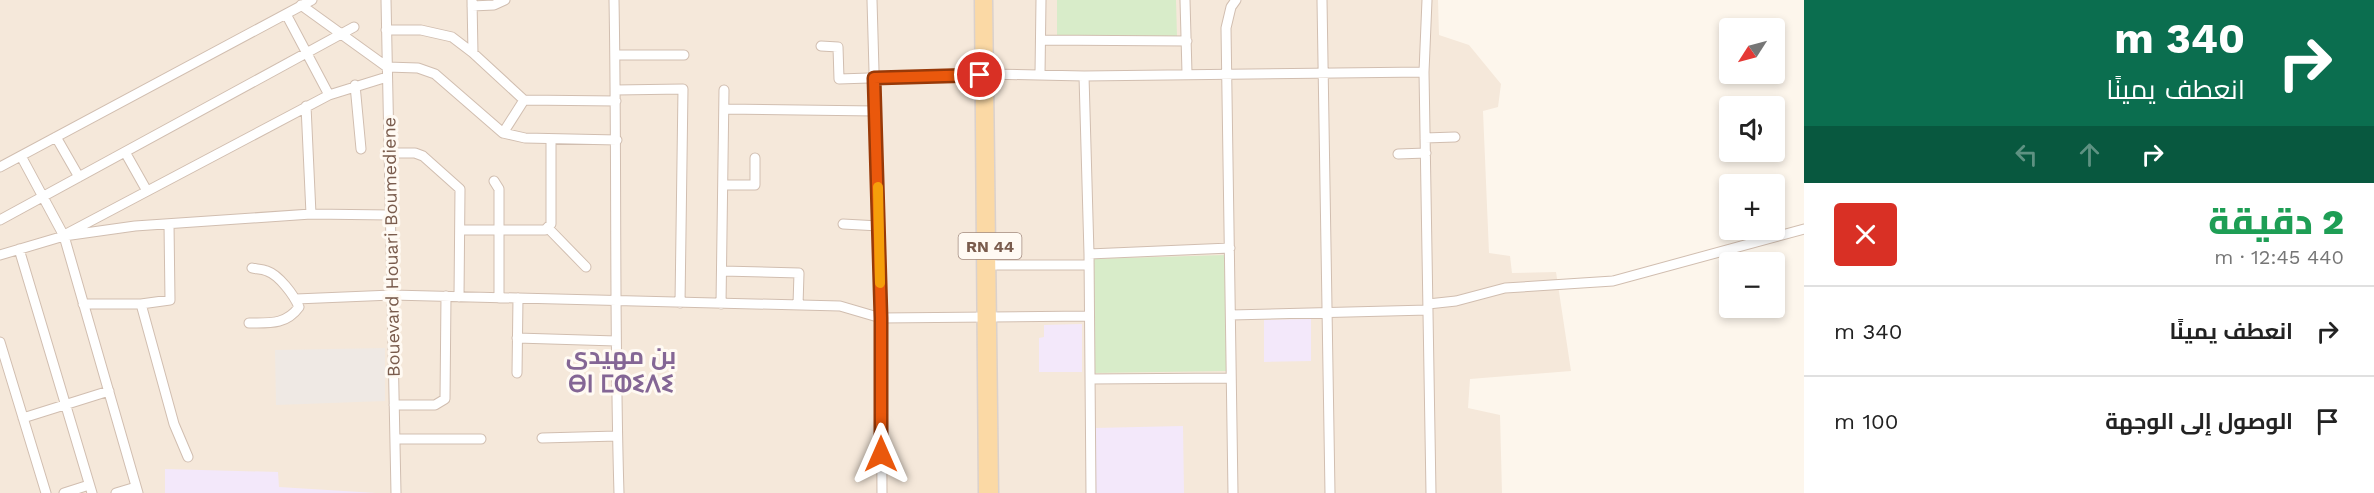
<!DOCTYPE html>
<html lang="ar">
<meta charset="utf-8">
<style>
:root{--surface:#fff;--page:#f6f6f6;--text:#222;--muted:#767676;--line:#e0e0e0}
body{margin:0;font-family:"Work Sans",Cairo,"Noto Sans Tifinagh",sans-serif;background:var(--page);color:var(--text);direction:rtl;height:100vh;display:flex;flex-direction:column;font-size:22px;white-space:nowrap}
*{box-sizing:border-box;margin:0}
p{font-size:20px;color:var(--muted)}
.icon{flex:none;width:33px;height:33px;fill:none;stroke:currentColor;stroke-width:2;stroke-linecap:round;stroke-linejoin:round}
.map{position:relative;flex:1;overflow:hidden;direction:ltr}
.details{display:flex;flex-direction:column;background:var(--surface);width:570px}
.details>*{flex:none}
.hud{background:#0b6e4f;color:#fff;overflow:hidden}
.needle{width:39px;rotate:234deg}
.controls{position:absolute;left:1719px;top:18px;display:grid;gap:12px}
.controls a{display:grid;place-items:center;width:66px;height:66px;border-radius:6px;background:var(--surface);box-shadow:0 3px 9px #0003;font-size:30px}
.pin{position:absolute;display:grid;place-items:center;width:51px;height:51px;color:#fff;margin:-26px;border:3px solid #fff;border-radius:50%;box-shadow:0 2px 6px #0007}
.me{position:absolute;width:66px;margin:-33px;rotate:0deg;stroke-linejoin:round;filter:drop-shadow(0 0 4px #0008)}
.turn{display:flex;align-items:center;gap:21px;height:126px;padding:0 30px;font-size:27px}
.turn .icon{width:78px;height:78px;stroke-width:2.5}
.turn b{display:block;font-size:42px;line-height:51px}
.lanes{display:flex;align-items:center;height:57px;padding:0 30px;background:#0003;justify-content:center;gap:30px;direction:ltr}
.lanes .off{opacity:.35}
.round{display:grid;place-items:center;flex:none;width:63px;height:63px;border-radius:6px;background:var(--page)}
.overview{display:flex;align-items:center;justify-content:space-between;height:102px;padding:0 30px}
h1{font-size:36px;font-weight:800;line-height:45px;color:#1e9e55}
ul{padding:0;list-style:none}
li{display:flex;align-items:center;gap:18px;height:90px;padding:0 30px;border-top:2px solid var(--line)}
li div{flex:1}
li b{display:block;font-size:22px}
li em{font-style:normal}
main{display:flex;flex:1;min-height:0}
.map>svg:first-child{display:block}
</style>
<main>
<section class="details">
<div class="hud">
<div class="turn"><svg class="icon" aria-label="right" viewBox="0 0 24 24"><path d="M7 20v-9h11M14 6l5 5-5 5"/></svg><div><b>340 m</b>انعطف يمينًا</div></div>
<div class="lanes"><svg class="icon off" aria-label="left" viewBox="0 0 24 24"><path d="M17 20v-9H6M10 6l-5 5 5 5"/></svg><svg class="icon off" aria-label="ahead" viewBox="0 0 24 24"><path d="M12 20V5M6 11l6-6 6 6"/></svg><svg class="icon" aria-label="right" viewBox="0 0 24 24"><path d="M7 20v-9h11M14 6l5 5-5 5"/></svg></div>
</div>
<div class="overview"><div><h1>2 دقيقة</h1><p>440 m · 12:45</p></div><a class="round" style="background:#d93025;color:#fff"><svg class="icon" aria-label="close" viewBox="0 0 24 24"><path d="M6 6l12 12M18 6L6 18"/></svg></a></div>
<ul>
<li><svg class="icon" aria-label="right" viewBox="0 0 24 24"><path d="M7 20v-9h11M14 6l5 5-5 5"/></svg><div><b>انعطف يمينًا</b></div><em>340 m</em></li>
<li><svg class="icon" aria-label="arrive" viewBox="0 0 24 24"><path d="M6 21V4h12l-3 4 3 4H6"/></svg><div><b>الوصول إلى الوجهة</b></div><em>100 m</em></li>
</ul>
</section>
<div class="map">
<svg width="1804" height="493" viewBox="0 0 1804 493">
<rect width="100%" height="100%" fill="#fdf6ec"/>
<path fill="#f5e8da" d="M0 0H1438L1439 35 1469 45 1501 84 1498 107 1483 111 1489 253 1510 256 1512 273 1556 272 1571 371 1470 379 1468 408 1500 415 1502 493H0Z"/>
<path fill="#efe9e4" d="M385 348V401L276 405 275 350Z"/>
<path fill="#f3e8fa" d="M1311 319V361L1264 362V320Z
M1082 324V372H1039V338L1044 337V325Z
M1183 426 1184 493H1095L1094 428Z
M165 469 278 472 279 487 376 493H165Z"/>
<path fill="#d8ecc9" d="M1057 0H1176L1177 37 1057 39Z
M1225 255 1227 371 1092 373V259Z"/>
<g fill="none" stroke-linecap="round" stroke-linejoin="round">
<defs>
<path id="minor" d="M386 0 396 493
M472 0 473 53
M614 0C617 164 614 329 619 493
M872 0 881 318 882 493
M1185 0 1187 73
M1322 0 1330 493
M301 5 387 67 418 68 435 74 503 133 525 138 617 140
M472 6 494 5 505 0
M286 14 329 95
M386 30H421L452 37 473 53 524 100 616 101
M1041 40 1187 41
M821 46 838 47 839 79 988 74 1084 76 1424 72 1431 493
M615 55H684
M1424 72 1427 0
M1040 74 1041 0
M1084 76 1089 254 1091 493
M355 85 361 149
M616 90 683 89 680 303
M306 106 311 214
M724 109 875 111
M503 133 524 100
M56 137 79 177
M1425 138 1455 137
M125 152 147 191
M389 153H415L423 156 460 189 459 297
M1398 154 1426 153
M21 156 64 236 138 493
M0 167 312 0
M494 181 499 189V298
M723 185H755V158
M0 220 354 27
M843 224 879 226
M548 228 586 267
M461 230H545L551 224V139
M68 233 329 95 387 77
M19 249 92 493
M1089 254 1230 248
M0 255 64 236 135 226 311 214 390 215
M991 265H1089
M722 271 799 273 798 305
M296 299 392 295 840 306 881 318 1089 316
M83 304H141L170 300 169 224
M141 304 174 424 188 457
M721 304 724 90
M1428 304 1456 301 1505 288 1613 281 1804 229
M1231 315 1428 310
M249 323C269 323 286 325 299 307 294 295 279 275 267 271 262 269 256 269 252 268
M517 338 616 341
M0 342 46 493
M517 373 518 298
M1090 379 1231 378
M394 405H435L445 399 446 296
M23 418 109 391
M542 438 617 436
M395 439H481
M64 493 89 485
M116 493 136 487
M1233 493 1226 28 1231 7 1236 0"/>
<path id="major" d="M980 0 984 493
M987 0 993 493"/>
</defs>
<use href="#minor" stroke="#d1beb0" stroke-width="11"/>
<use href="#major" stroke="#dad1cd" stroke-width="13"/>
<use href="#minor" stroke="#fff" stroke-width="9"/>
<use href="#major" stroke="#fbd9a5" stroke-width="10"/>
</g>
<g fill="none" stroke-linecap="round" stroke-linejoin="round">
<defs>
<path id="route" d="M881 454V318L874 78 980 75"/>
</defs>
<use href="#route" stroke="#983908" stroke-width="15"/>
<use href="#route" stroke="#ea580c" stroke-width="10"/>
<path stroke="#f59e0b" stroke-width="10" d="M878 187 880 283"/>
</g>
<g text-anchor="middle" dominant-baseline="central" stroke-width="6" stroke-linejoin="round" paint-order="stroke">
<rect fill="#fffaf3" stroke="#a28b7f" stroke-width="1.5" x="958.5" y="233" width="63" height="26" rx="4.5"/>
<g font-size="16" font-weight="bold" fill="#7a5c4d">
<text x="990" y="246">RN 44</text>
</g>
<g font-size="18" fill="#7a5c4d" stroke="#fffaf3">
<text transform="translate(391 247) rotate(-91)">Bouevard Houari Boumediene</text>
</g>
<g font-size="24" font-weight="bold" fill="#846695" stroke="#fffaf3">
<text x="621" y="356">بن مهيدي<tspan x="621" dy="28">ⴱⵏ ⵎⵀⵉⴷⵉ</tspan></text>
</g>
</g>
</svg>
<div class="controls">
<a><svg class="needle" viewBox="-14 -14 28 28"><path d="M0-13l5 13h-10z" fill="#e53935"/><path d="M0 13l5-13h-10z" fill="#767676"/></svg></a>
<a><svg class="icon" aria-label="sound" viewBox="0 0 24 24"><path d="M4 9h4l5-4v14l-5-4H4zM17 9q2 3 0 6"/></svg></a>
<a>+</a>
<a>−</a>
</div>
<div class="pin" style="left:980px;top:75px;background:#d93025"><svg class="icon" aria-label="arrive" viewBox="0 0 24 24"><path d="M6 21V4h12l-3 4 3 4H6"/></svg></div>
<svg class="me" style="left:881px;top:454px" viewBox="-20 -20 40 40"><path d="M0-17L14 15 0 8-14 15z" fill="#ea580c" stroke="#fff" stroke-width="4"/></svg>
</div>
</main>
